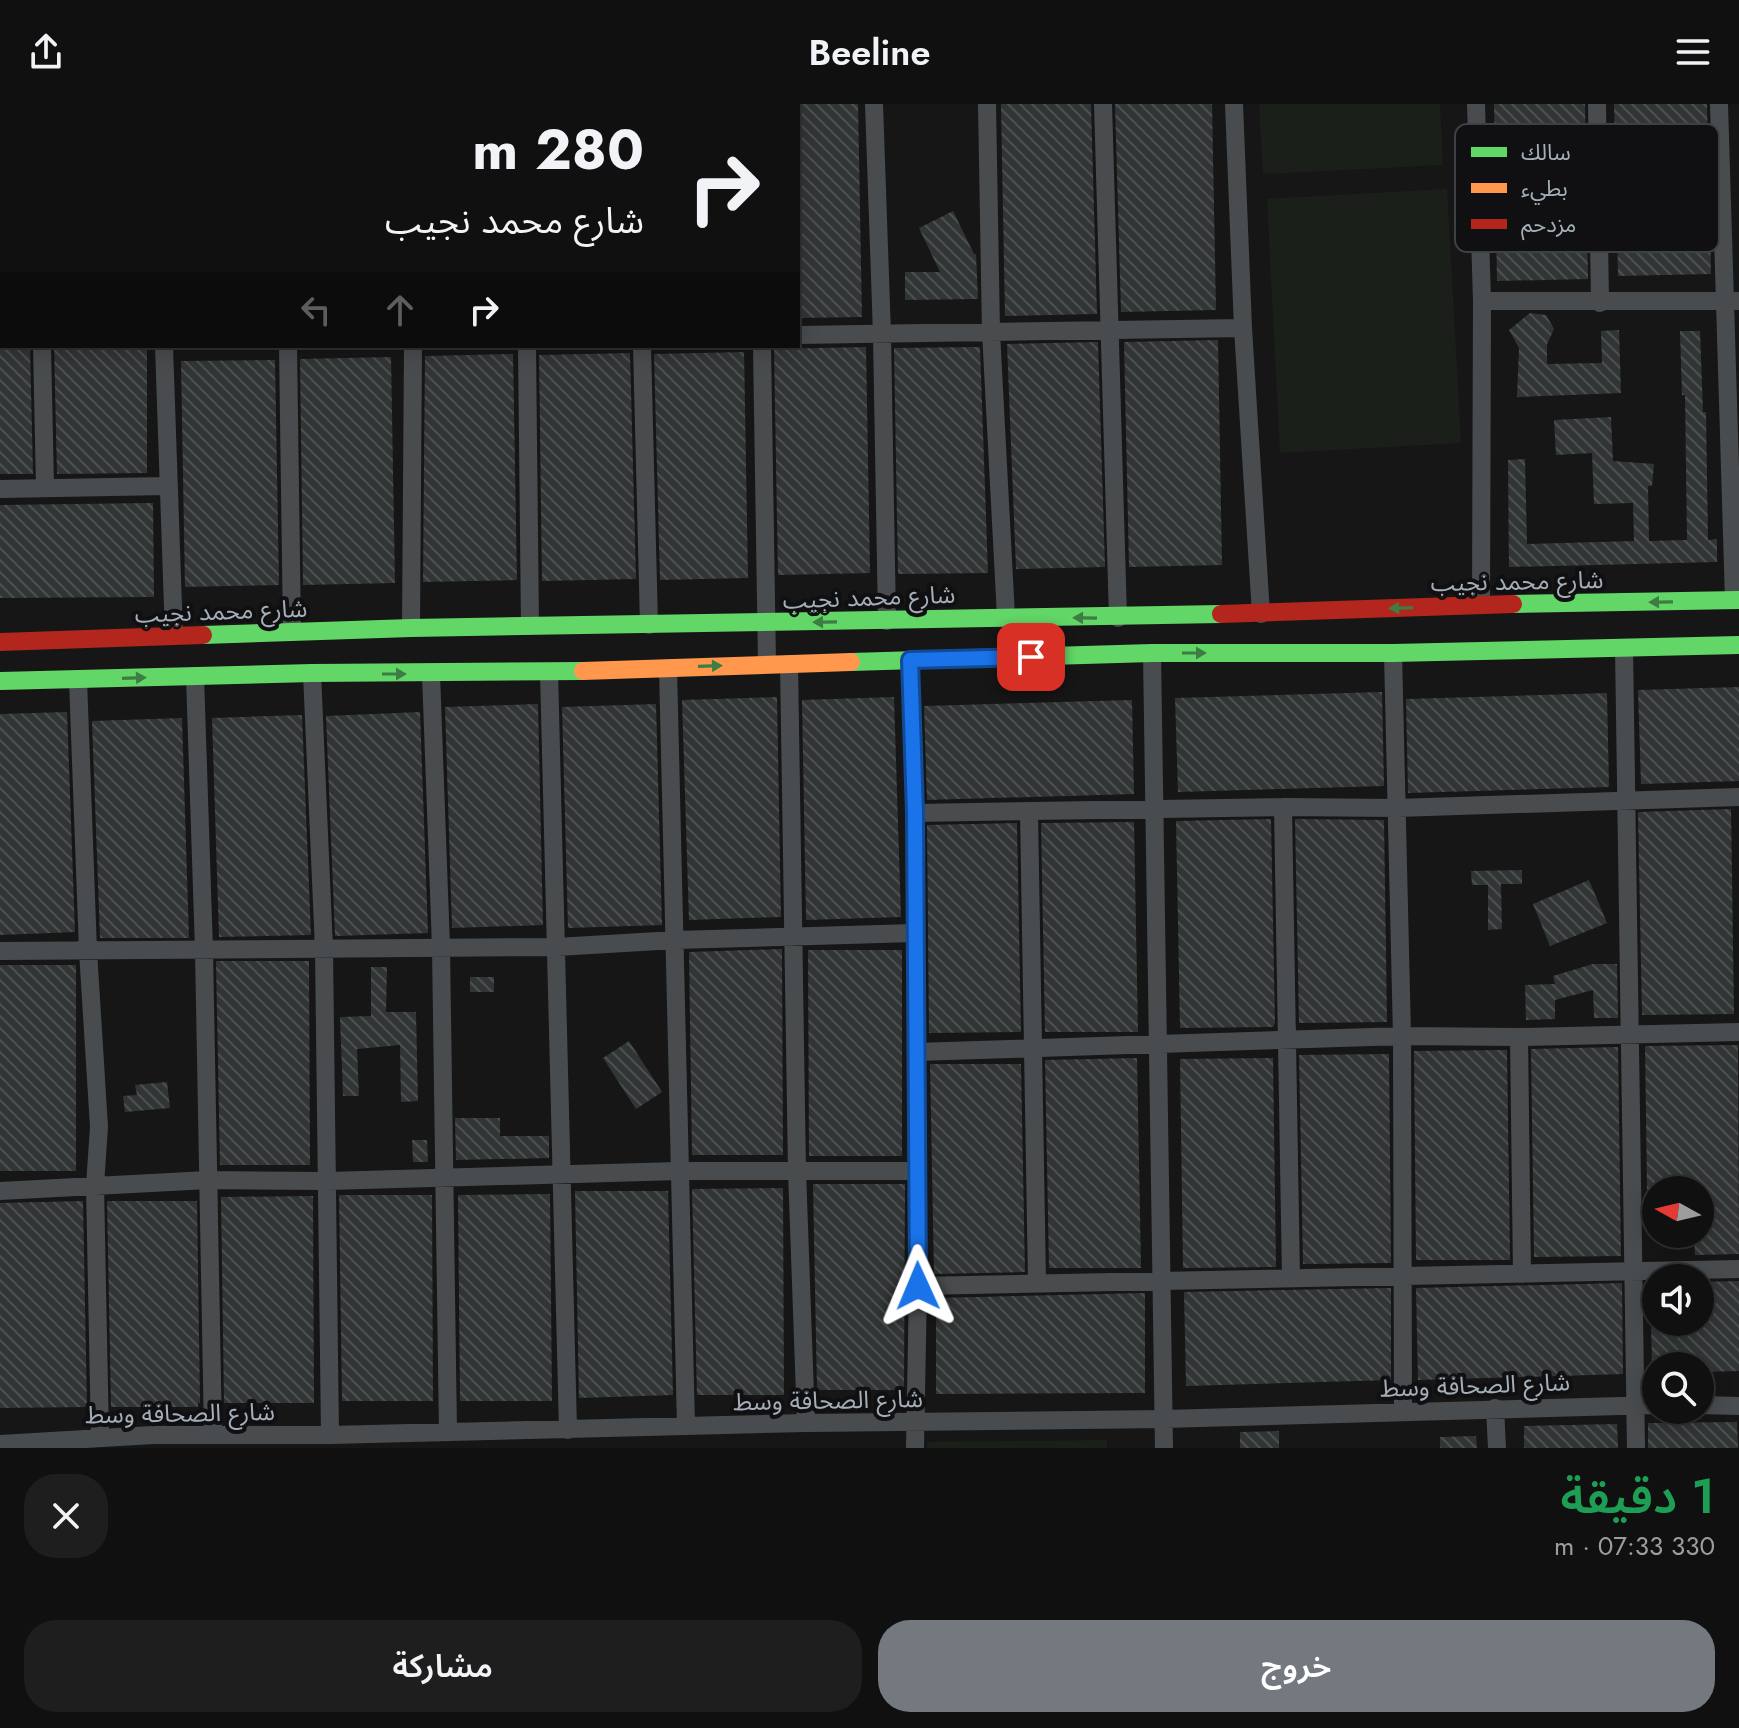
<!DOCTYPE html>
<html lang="ar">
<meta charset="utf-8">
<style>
:root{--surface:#101010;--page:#1e1e1e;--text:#f1f3f6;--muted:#9c9d9f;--line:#303030;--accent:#73797f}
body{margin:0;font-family:Jost,"Noto Sans Arabic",sans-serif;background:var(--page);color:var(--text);direction:rtl;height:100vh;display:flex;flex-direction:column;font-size:30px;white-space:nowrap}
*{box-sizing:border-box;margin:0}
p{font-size:26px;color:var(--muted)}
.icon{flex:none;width:44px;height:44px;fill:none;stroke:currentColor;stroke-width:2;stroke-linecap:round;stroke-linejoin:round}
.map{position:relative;height:1344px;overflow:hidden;direction:ltr}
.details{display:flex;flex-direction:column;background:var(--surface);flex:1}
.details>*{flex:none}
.hud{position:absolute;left:0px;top:0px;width:800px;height:244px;box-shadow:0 4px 20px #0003,0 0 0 2px var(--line);direction:rtl;background:#101010;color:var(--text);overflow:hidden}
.needle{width:52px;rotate:278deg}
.buttons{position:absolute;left:1642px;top:1072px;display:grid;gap:16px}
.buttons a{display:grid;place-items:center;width:72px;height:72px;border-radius:50%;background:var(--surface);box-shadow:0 4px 20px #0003,0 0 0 2px var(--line);font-size:40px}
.pin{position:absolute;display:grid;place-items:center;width:68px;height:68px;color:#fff;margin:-34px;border-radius:16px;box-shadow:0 4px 12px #0006}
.me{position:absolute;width:88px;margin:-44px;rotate:359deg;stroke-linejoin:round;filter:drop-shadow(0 0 6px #0008)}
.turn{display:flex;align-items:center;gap:28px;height:168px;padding:0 24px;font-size:36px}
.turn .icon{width:104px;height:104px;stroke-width:2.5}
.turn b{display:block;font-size:56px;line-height:68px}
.lanes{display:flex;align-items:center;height:76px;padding:0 24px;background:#0003;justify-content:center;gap:40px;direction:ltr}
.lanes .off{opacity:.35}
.round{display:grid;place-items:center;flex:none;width:84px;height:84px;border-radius:32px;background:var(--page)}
.summary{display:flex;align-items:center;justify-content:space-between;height:136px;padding:0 24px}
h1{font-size:48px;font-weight:600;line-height:60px;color:#1e9e55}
.primary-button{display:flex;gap:16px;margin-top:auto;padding:16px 24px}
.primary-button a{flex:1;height:92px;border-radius:32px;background:var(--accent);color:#fff;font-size:32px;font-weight:600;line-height:92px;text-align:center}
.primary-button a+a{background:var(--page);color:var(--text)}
header{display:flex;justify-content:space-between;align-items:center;height:104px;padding:0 24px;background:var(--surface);font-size:36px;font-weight:600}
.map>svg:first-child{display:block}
</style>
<header><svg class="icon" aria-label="menu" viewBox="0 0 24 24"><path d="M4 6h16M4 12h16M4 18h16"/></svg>Beeline<svg class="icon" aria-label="share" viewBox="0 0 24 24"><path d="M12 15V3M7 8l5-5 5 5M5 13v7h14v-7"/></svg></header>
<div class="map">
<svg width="1739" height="1344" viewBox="0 0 1739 1344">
<defs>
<pattern id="building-back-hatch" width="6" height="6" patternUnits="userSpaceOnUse" patternTransform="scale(2)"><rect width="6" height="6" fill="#323536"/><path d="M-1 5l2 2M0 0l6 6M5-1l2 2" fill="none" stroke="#4d5051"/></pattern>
</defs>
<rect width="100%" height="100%" fill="#161616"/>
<path fill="#1a2019" d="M1259 0H1440L1443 61 1263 70Z
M1447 85 1461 339 1280 349 1267 95Z
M1107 1336V1344H927V1338Z"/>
<path fill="url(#building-back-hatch)" d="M798 0H858L862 213 798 214Z
M1001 0H1091L1097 210 1005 212Z
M1115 0H1212L1216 206 1121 208Z
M1494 0H1585L1588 175 1497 177Z
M1614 0H1707L1711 170 1618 172Z
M953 107 974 150H976L978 195 905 196V168H940L919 124Z
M1530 209 1546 211 1554 225 1547 240V260L1602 259 1601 227 1619 226 1621 289 1517 293 1519 244 1509 226Z
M1680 227H1700L1703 308H1706L1708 436 1717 435V458L1509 463 1508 356 1525 355 1527 440 1634 437 1633 399 1594 400 1592 349 1556 351 1554 316 1611 313 1613 357 1654 360 1652 382H1648L1649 437 1687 436 1685 291H1682Z
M1218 236 1222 461 1129 463 1124 238Z
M1098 238 1105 463 1016 465 1007 240Z
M0 242H30L33 370H0Z
M54 242H147V369L57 370Z
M866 243 870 469 778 471 774 245Z
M980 243 988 469 898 470 894 244Z
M744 248 748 474 660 476 654 250Z
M630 249 636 475 542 477 539 251Z
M513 250 517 476 423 478 425 252Z
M391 253 395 479 303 481 300 255Z
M275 256 279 481 185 483 181 257Z
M153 399 154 493 0 494V401Z
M1739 583V677L1641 680 1638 586Z
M1382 588 1384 682 1178 688 1175 594Z
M1607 589 1609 683 1408 689 1406 595Z
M777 593 781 813 689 816 682 596Z
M894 593 901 813 806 816 802 596Z
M1132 596 1134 690 927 696 924 602Z
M538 600 543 821 452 824 445 603Z
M656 600 662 821 568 824 562 603Z
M67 608 75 828 0 831V610Z
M420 608 428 829 335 832 326 612Z
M302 611 311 831 219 833 212 614Z
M182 614 189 834H100L92 617Z
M1731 705 1734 910 1642 911 1638 708Z
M1271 715 1275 919 1273 923 1180 924 1176 717Z
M1295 715 1384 716 1387 918 1299 919Z
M1134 718 1138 928H1045L1041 719Z
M1017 719 1021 928 929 929 927 721Z
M1522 766V780H1501L1502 825 1488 826V781H1472L1471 767Z
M1589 776 1607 819 1550 842 1533 800Z
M782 845 783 1051H692L689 848Z
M808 846H902V1052H809Z
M216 857H309L310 1061H220Z
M1593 860H1617L1618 914H1594L1593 886 1555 896V915L1526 916 1525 881 1555 880 1553 872Z
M0 861H76V1067H0Z
M371 863H387L386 908H416L418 997 401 998 400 941 357 945 359 992H343L340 913 371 912Z
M470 873H494V888H470Z
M629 937 662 988 636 1005 603 954Z
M1738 941 1739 1150 1695 1151 1694 1130H1700V1086H1647L1645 942Z
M1618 943 1621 1152 1534 1153 1531 945Z
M1507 946 1510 1156H1416L1414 947Z
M1389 950 1391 1159 1303 1160 1299 951Z
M1137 954 1141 1164H1049L1045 956Z
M1273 954 1276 1163 1183 1164 1180 955Z
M930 960H1021L1025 1168 934 1170Z
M167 978 170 1004 125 1008 123 992 137 991 135 981Z
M455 1014H500V1032H549V1054L456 1056Z
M412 1036H427L428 1058H413Z
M813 1080H905L904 1286H817Z
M783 1084 784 1291H697L692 1085Z
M575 1087H668L673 1291 579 1294Z
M550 1090 552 1297H460L458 1091Z
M339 1091H432L433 1297H342Z
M313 1092 314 1299H224L221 1093Z
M83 1097 87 1303 0 1304V1099Z
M107 1097H197L200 1299H198V1303H111Z
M1739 1177V1267L1700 1268V1262H1652L1651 1218H1700V1178Z
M1622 1179 1623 1270 1418 1276 1416 1184Z
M1391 1184V1276L1186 1282 1184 1188Z
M1145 1189V1289L936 1290V1194Z
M1737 1318 1738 1344H1648V1319Z
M1617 1320 1618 1344H1524V1322Z
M1279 1327V1344H1240V1328Z
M1476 1332 1477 1344H1440V1333Z"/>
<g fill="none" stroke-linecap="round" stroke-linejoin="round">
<path stroke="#494c4f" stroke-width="18" d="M37 0V2
M161 0V2
M279 0V2
M401 0V2
M520 0V2
M638 0 639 2
M757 0V2
M874 0 882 230 887 517
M987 0 991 228 1006 513
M1103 0 1118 514
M1234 0 1243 224 1261 510
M1476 0 1482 197 1481 501
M1597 0 1600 199
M1719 0 1734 496
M0 126H2
M1482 197H1739
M798 231 1243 224
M42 242 45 383
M164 242 174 532
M288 242 292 528
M527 242 530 522
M642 242 649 521
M762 242 767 560
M0 385 167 382
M411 524 413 242
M1624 544 1636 1344
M1152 549 1164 1344
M1393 549 1402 932 1403 1307
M910 556 915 709 918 1182 915 1344
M789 560 797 1067 806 1319
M668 564 686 1322
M549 568 568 1326
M312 569 324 845 330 1331
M431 570 441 843 448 1328
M195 572 204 846 213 1330
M78 576 88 847 99 1023 95 1081 100 1334
M1283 703 1291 1174
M1029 708 1037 1179
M915 709 1283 703 1397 704 1739 693
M0 847 557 843 675 836 914 829
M1519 933 1522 1170
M916 948 1402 932 1519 933 1739 928
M0 1087 208 1076 328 1077 679 1067H917
M918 1182 1739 1165
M1700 1301 1739 1302
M1495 1304 1497 1344
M0 1340 153 1331H330L806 1319 1164 1315 1656 1301"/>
<path stroke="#63d668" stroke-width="18" d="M1513 500 1739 496
M203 531 411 524 1221 510
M851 558 1152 549H1393L1739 541
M0 577 312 569 583 567"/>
<path stroke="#ff974d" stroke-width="18" d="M583 567 851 558"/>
<path stroke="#b3261e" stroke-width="18" d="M1221 510 1513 500
M0 538 203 531"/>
</g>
<defs><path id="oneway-solid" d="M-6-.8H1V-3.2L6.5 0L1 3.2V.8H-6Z" transform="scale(2)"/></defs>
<g fill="#3e7d41">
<use href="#oneway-solid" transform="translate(1661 498) rotate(179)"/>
<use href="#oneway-solid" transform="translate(1401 504) rotate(178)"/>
<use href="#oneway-solid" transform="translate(1085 514) rotate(-179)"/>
<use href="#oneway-solid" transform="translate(825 518) rotate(179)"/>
<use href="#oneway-solid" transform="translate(1194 549)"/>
<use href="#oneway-solid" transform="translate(710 562) rotate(-2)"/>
<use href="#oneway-solid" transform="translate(394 570)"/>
<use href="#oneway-solid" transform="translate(134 574) rotate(-2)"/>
</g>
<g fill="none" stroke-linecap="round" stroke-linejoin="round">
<defs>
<path id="route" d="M918 1182 915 709 910 556 1031 553"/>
</defs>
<use href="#route" stroke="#114b97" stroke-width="20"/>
<use href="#route" stroke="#1a73e8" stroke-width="14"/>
</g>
<g text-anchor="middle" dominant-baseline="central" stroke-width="8" stroke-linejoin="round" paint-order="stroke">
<g font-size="24" fill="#a5afb8" stroke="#101012">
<text transform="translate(1517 477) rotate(-1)">شارع محمد نجيب</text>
<text transform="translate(869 493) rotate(-2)">شارع محمد نجيب</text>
<text transform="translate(221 507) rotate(-2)">شارع محمد نجيب</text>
<text transform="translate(1475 1281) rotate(-2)">شارع الصحافة وسط</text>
<text transform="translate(828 1296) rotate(-1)">شارع الصحافة وسط</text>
<text transform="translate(180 1309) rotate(-1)">شارع الصحافة وسط</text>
</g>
</g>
<rect x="1455" y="20" width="264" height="128" rx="12" fill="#101012" stroke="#3d4044" stroke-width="2"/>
<rect x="1471" y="43" width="36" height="10" fill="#63d668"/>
<rect x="1471" y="79" width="36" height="10" fill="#ff974d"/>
<rect x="1471" y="115" width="36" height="10" fill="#b3261e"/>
<g font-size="22" fill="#a5afb8">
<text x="1521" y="56">سالك</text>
<text x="1521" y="92">بطيء</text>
<text x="1521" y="128">مزدحم</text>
</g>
</svg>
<div class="buttons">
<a><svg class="needle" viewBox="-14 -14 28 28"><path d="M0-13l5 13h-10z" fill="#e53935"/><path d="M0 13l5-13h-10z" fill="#9c9d9f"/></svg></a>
<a><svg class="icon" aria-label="sound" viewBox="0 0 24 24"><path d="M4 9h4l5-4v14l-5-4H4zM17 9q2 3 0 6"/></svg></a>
<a><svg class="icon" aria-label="search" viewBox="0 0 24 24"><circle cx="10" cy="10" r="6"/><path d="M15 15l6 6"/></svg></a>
</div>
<div class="pin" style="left:1031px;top:553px;background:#d93025"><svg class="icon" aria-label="arrive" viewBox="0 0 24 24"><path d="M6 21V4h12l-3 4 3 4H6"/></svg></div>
<svg class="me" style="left:918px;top:1182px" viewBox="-20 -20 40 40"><path d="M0-17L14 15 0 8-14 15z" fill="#1a73e8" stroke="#fff" stroke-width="4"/></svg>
<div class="hud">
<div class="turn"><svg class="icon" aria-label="right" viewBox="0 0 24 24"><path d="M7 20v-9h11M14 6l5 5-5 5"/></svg><div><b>280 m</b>شارع محمد نجيب</div></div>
<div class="lanes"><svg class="icon off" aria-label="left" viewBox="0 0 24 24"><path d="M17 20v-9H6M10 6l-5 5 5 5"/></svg><svg class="icon off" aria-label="ahead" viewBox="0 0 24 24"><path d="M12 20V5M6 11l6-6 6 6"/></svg><svg class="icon" aria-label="right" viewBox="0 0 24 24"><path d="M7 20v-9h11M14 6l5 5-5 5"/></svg></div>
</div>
</div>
<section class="details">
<div class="summary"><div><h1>1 دقيقة</h1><p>330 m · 07:33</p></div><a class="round"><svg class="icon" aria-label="close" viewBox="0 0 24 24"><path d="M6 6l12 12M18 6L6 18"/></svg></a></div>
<div class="primary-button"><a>خروج</a><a>مشاركة</a></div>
</section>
